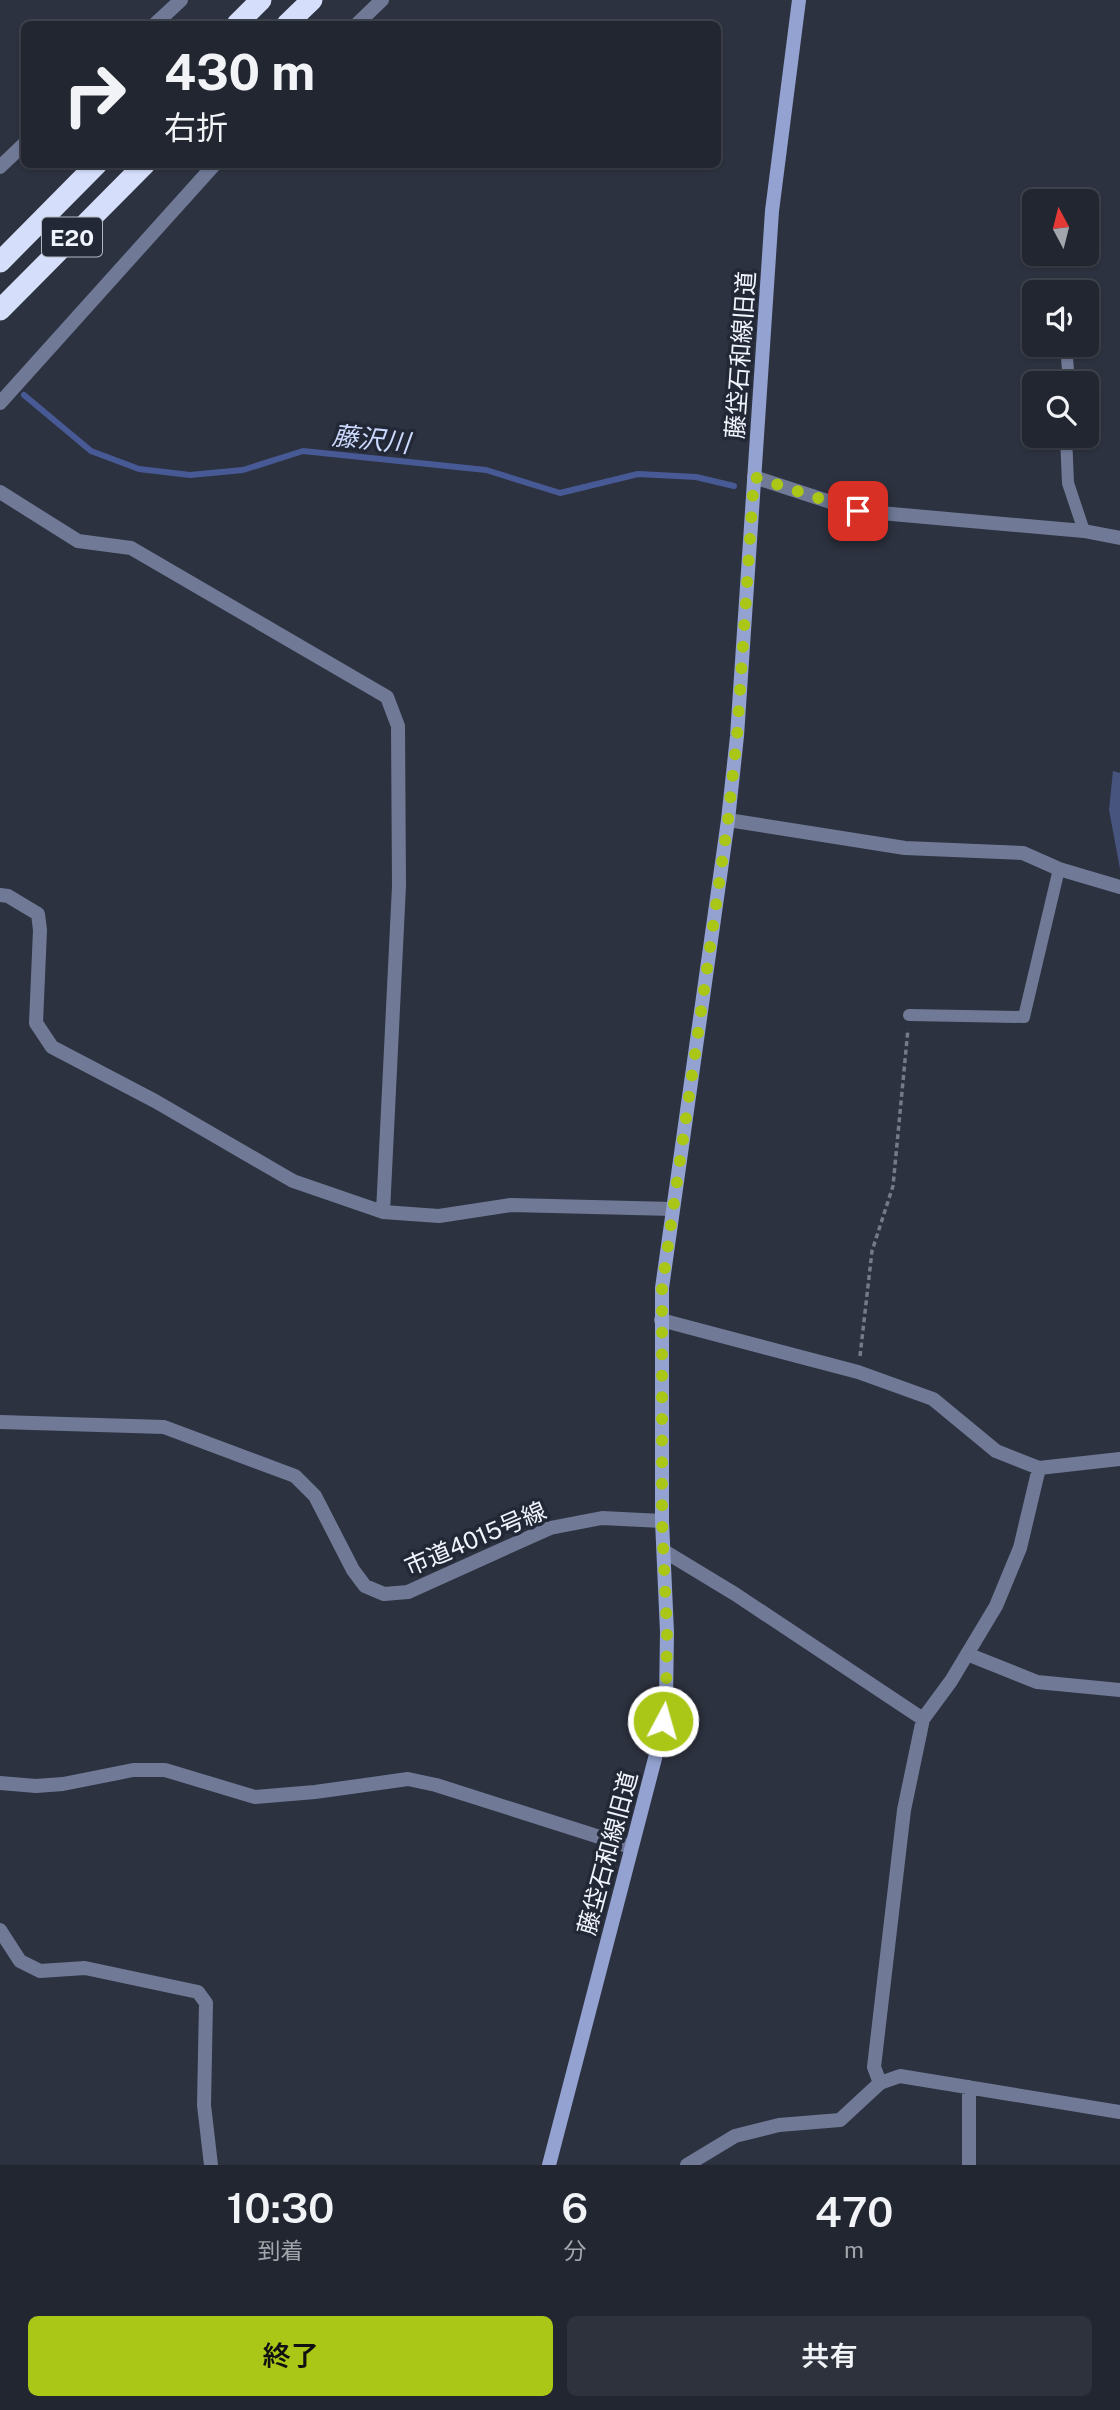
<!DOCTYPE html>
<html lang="ja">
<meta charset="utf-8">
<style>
:root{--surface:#222630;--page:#2e323c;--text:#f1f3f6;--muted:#a2a5ab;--line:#3f434c;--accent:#aac718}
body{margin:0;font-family:"Public Sans","Noto Sans JP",sans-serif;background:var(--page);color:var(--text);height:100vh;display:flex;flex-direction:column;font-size:26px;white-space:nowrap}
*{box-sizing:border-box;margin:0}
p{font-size:23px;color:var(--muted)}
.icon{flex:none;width:38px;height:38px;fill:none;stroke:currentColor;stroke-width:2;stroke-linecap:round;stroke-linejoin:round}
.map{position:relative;height:2165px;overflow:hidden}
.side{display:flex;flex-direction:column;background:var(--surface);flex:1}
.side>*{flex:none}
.hud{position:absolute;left:21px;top:21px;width:700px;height:147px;border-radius:10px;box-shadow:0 2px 5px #0004,0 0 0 2px var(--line);background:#222630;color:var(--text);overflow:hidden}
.needle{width:46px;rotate:353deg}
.fabs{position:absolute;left:1022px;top:189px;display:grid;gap:14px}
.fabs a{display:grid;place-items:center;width:77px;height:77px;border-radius:10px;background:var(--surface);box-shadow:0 2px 5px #0004,0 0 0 2px var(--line);font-size:35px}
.pin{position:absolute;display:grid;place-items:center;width:60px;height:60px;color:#fff;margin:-30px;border-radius:14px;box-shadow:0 4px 10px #0006}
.me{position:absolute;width:77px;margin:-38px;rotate:6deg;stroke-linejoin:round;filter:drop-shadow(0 0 5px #0008)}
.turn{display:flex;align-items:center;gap:24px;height:147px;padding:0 28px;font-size:32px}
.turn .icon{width:91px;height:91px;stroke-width:2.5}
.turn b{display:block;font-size:49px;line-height:60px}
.eta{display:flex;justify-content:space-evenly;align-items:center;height:119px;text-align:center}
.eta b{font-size:42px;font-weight:600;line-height:49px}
.cta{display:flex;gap:14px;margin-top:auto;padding:14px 28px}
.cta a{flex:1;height:80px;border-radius:10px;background:var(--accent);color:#111;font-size:28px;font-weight:600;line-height:80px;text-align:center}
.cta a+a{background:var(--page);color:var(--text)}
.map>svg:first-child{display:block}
</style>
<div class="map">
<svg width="1120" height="2165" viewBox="0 0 1120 2165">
<rect width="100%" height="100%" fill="#2d3240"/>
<path fill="#47547d" d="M1113 771 1120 773V869L1109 810Z"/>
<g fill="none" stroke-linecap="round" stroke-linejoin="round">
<path stroke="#485a96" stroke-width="6" d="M24 395 91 451 139 469 190 475 243 470 303 451 486 470 560 493 638 474 696 477 734 486"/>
<path stroke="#757a86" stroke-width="3.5" stroke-dasharray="5 3.5" stroke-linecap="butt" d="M860 1356 872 1251 893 1186 908 1029"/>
<path stroke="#707a97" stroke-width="12" d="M1073 292 1074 288
M1066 345 1069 383
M1066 436 1068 483 1084 531
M909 1015 1024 1017 1059 869"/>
<path stroke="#707a97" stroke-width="14" d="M155 24 181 0
M357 24 382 0
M0 167 24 144
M0 403 215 164
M754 477 858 511 1084 531 1120 538
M0 492 78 541 131 548 387 697 398 726 399 886 383 1212
M728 820 905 848 1023 853 1059 869 1120 887
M0 895 8 896 38 914 40 930 36 1023 52 1047 155 1101 293 1181 383 1212 439 1216 511 1205 673 1209
M661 1320 858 1372 933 1399 996 1451 1039 1468 1120 1459
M0 1422 164 1427 295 1476 315 1496 353 1570 365 1586 384 1594 408 1592 550 1528 602 1518 662 1521
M664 1551 735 1594 923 1719
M967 1654 1037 1682 1120 1690
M0 1783 36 1786 63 1784 133 1770H165L255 1797 315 1792 408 1779 436 1785 631 1847
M0 1930 20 1961 40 1971 85 1968 198 1992 206 2003 204 2105 211 2165
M880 2083 874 2067 904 1810 923 1719 951 1681 996 1606 1020 1548 1039 1468
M969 2087V2165
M687 2165 735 2136 779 2125 840 2120 880 2083 900 2076 1120 2112"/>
<path stroke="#93a2d0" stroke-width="14" d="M549 2165 659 1743 666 1700 667 1632 662 1521V1288L728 820 737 736 772 211 799 0"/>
<path stroke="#d5dffc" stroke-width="21" d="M237 24 261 0
M287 24 312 0
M0 262 97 164
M0 310 145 164"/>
</g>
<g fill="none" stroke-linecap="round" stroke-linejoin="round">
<path stroke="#aac718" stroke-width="12" stroke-dasharray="0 21.6" d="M663 1721 666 1700 667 1632 662 1521V1288L728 820 737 736 754 477 858 511"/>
</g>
<g text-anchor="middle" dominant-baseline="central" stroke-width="7" stroke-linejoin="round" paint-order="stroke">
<rect fill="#232836" stroke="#b2b7c1" stroke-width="2" x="42" y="217.5" width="60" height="39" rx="5"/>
<g font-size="23" font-weight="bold" fill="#f0f4fd">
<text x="72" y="237">E20</text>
</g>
<g font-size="24" fill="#f0f4fd" stroke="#232836">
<text transform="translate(740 355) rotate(-86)">藤垈石和線旧道</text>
<text transform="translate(475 1538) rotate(-23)">市道4015号線</text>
<text transform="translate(607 1853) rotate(-75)">藤垈石和線旧道</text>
</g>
<g font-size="26" font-style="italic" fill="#ccd9fe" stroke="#232836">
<text transform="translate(371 439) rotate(6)">藤沢川</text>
</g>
</g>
</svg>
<div class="fabs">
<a><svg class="needle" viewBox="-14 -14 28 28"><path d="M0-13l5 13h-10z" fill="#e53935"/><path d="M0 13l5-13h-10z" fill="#a2a5ab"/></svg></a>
<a><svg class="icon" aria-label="sound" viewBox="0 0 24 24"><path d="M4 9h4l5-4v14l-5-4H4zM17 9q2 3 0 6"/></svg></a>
<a><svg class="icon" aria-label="search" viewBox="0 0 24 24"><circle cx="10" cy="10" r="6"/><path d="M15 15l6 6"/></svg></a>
</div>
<div class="pin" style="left:858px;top:511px;background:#d93025"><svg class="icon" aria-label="arrive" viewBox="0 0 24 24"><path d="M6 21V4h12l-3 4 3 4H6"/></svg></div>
<svg class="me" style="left:663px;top:1721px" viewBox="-20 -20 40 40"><circle r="17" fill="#aac718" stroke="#fff" stroke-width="3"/><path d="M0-11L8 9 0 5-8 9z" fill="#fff"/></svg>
<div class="hud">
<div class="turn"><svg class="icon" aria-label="right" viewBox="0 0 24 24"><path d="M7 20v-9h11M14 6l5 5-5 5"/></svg><div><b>430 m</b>右折</div></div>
</div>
</div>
<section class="side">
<div class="eta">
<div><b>10:30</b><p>到着</p></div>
<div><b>6</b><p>分</p></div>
<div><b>470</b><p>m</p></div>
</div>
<div class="cta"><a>終了</a><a>共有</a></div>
</section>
